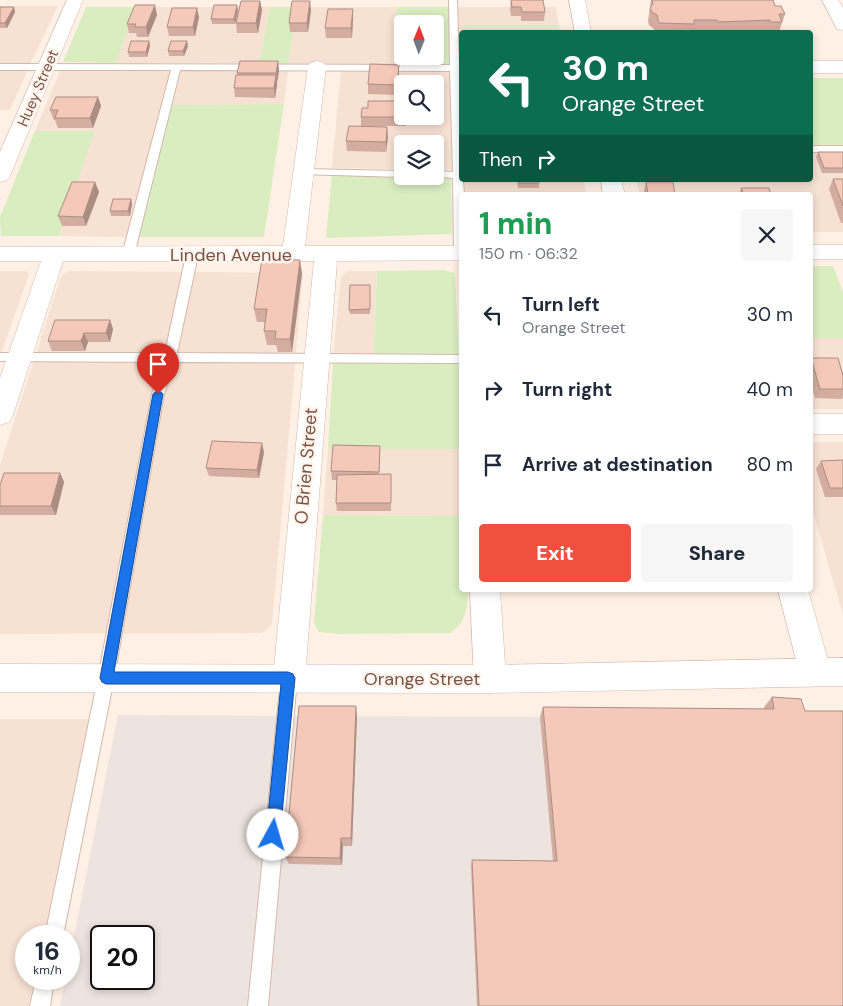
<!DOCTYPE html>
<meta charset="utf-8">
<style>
:root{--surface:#fff;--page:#f6f6f7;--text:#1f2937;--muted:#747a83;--accent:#f14f40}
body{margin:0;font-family:"DM Sans",sans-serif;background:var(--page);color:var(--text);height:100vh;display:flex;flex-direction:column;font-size:19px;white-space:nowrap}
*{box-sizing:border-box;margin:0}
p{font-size:16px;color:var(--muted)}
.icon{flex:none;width:28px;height:28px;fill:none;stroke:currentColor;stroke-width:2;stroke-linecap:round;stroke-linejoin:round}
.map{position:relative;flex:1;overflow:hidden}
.details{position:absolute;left:459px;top:192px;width:354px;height:400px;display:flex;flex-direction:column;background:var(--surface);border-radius:5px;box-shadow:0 2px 8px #0003}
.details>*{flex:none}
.guide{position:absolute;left:459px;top:30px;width:354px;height:152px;border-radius:5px;box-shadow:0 2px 8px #0003;background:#0b6e4f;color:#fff;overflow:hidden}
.needle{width:32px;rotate:1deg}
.fabs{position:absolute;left:394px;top:15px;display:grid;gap:10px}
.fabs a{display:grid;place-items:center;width:50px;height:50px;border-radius:5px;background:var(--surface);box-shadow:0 2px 8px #0003;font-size:25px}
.speed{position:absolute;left:15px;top:925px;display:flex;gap:10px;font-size:25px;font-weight:700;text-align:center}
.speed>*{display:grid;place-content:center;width:65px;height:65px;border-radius:50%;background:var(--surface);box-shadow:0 2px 8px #0003;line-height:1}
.speed small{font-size:12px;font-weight:400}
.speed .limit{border:2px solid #111;border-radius:8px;background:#fff;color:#111}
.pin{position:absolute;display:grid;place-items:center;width:42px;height:42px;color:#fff;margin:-51px -21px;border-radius:50% 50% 50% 0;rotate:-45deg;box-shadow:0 0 5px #0007}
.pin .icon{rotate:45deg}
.me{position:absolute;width:55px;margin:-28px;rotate:6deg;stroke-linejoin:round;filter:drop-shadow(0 0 4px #0008)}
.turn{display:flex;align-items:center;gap:18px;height:105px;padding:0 20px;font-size:22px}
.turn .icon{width:65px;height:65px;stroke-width:2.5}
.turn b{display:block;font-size:35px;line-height:42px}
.then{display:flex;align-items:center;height:48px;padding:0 20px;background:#0003;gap:10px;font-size:19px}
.round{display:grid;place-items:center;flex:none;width:52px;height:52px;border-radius:5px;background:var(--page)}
.head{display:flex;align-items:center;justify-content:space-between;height:85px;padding:0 20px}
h1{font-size:30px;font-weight:800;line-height:38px;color:#1e9e55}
.button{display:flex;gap:10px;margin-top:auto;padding:10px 20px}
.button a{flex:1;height:58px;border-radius:5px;background:var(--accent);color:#fff;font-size:20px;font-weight:800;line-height:58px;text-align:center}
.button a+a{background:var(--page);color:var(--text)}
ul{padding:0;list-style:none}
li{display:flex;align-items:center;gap:15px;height:75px;padding:0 20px}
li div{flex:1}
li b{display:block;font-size:19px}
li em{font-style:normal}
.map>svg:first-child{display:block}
</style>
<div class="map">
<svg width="843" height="1006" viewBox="0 0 843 1006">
<rect width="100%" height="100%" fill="#fef0e4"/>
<path fill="#f6e1d2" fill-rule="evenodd" d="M0 6H58L30 64H0Z
M136 7H270L259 63H116Z
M297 7H397L395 64H288Z
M457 7H556L560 32H461V87H459Z
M0 69H28L10 110H0Z
M61 69 171 70 127 237 59 236 95 131H35Z
M180 70H288L284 104 171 105Z
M341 70 450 71 453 170 435 169V144H402V169L332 168ZM402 84H435V116H402Z
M810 151H843V232H810V195H640L636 180H810Z
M463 180H584L586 195H464Z
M0 271H25L29 274 0 357Z
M69 271 303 273 272 624 262 633 0 634V465L61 276Z
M347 271H377L373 355H333L341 276Z
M810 338H843V409H811Z
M810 442H843V615L810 501Z
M328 449H461V516L323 515Z
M0 719H89L44 936H26V979H35L29 1006H0Z"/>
<path fill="#ede4df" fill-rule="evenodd" d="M118 715 540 717 843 1006H60L65 979H69V962ZM101 936H144V979H101Z"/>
<path fill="#d9edc1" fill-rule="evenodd" d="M86 7H136L116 63 63 62Z
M270 7H297L288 64 259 63Z
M397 7H449L451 64H395ZM402 24H435V56H402Z
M810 78H843V146H810Z
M284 104 264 237H137L171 105Z
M35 131H95L59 236H1L0 217Z
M332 175 451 178 452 234 326 238Z
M810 266H833L843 292V338H810Z
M444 270 455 273 461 408V449H328L333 362H373L377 271Z
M323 515 461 516V590H468C467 609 467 622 450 633L339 634 319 632 314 623Z"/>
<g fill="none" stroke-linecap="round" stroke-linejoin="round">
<defs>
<path id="service" d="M449 0H457L459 65H461V71H460L461 180H463L464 195H461L460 257 454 253 453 178 431 176H435V171L453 172 450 71 180 70 134 255 128 259 122 255 171 70H0V64L450 65Z
M810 146H843V152H810Z
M303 169 402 171V176H406L402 177 299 174 298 172Z
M192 251 198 255 177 353 461 355V363L175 362 164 394 114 678 63 936H45L98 678 152 394 163 362 0 361V353H165L186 255Z
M289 671 295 673 297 678 268 1006H248L281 678 283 673Z
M36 979H54L50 1006H30Z"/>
<path id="minor" d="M67 0H83L10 176 7 180 0 182V152Z
M569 0H585L591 32H575Z
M822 0H838L843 8V30L837 29Z
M317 61 324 63 326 67 305 246H461V260L337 261 305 678 300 688 289 692 278 688 273 678 314 261H63L13 415 9 422 0 425V378L41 261H0V247L283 246 308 67 310 63Z
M810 61H843V73H810Z
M601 180H621L625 195H603Z
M810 245H843V259H810Z
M810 414H843V434H810Z
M470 590H500L506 679 501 689 490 693 479 689 474 679Z
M778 590H808L831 671 826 681 815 685 804 681 799 671Z"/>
<path id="tertiary" d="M843 658V686L490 693 0 692V664L490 665Z"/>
</defs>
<use href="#service" stroke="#d3b8ac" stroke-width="2"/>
<use href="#minor" stroke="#d3b8ac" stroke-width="1"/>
<use href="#tertiary" stroke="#d3b8ac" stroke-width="1"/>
<use href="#service" fill="#fff" fill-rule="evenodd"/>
<use href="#minor" fill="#fff" fill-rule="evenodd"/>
<use href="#tertiary" fill="#fff" fill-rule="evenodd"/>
</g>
<path fill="#d3ada0" d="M511 0 545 12 544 21H521V16H511L510 9Z
M651 0H773L775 6 785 14 779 32H655L654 29 649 25 648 21Z
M260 1 262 10 258 33H237L236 23Z
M0 7H14L15 12 7 28H0Z
M353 9V18L352 38H326L325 28Z
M238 10 235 24H212L211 19Z
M311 10 308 32H290L289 23Z
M157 15 148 37H137L136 33H129L127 24Z
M199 17 195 36H169L167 27Z
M149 41 150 46 147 57H129L128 52Z
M188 46 184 56H169L168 51Z
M278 61 279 70 275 98 235 97 234 88 237 75V73Z
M399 65V74L397 95 368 94V84Z
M98 97 101 106 93 128H58L55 120H54L50 110Z
M368 108 406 116V126H361V117Z
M388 137 386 152 347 151 346 141Z
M818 152H843V173H822L816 157Z
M833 179H843V223H841L829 189Z
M517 180H539V188H518Z
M95 182 99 192 86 226H62L58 216Z
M646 182 675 195H645L644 191Z
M741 188 771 195H739Z
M131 199 132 204 130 216H111L110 211Z
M302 273 292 352H278L276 345H267L264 331 265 322H257L254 309Z
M370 285V314H350L349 310Z
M110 320 113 329 110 342H88L85 351H52L48 341Z
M811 358 843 376V397L842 399 815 398 810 378V361Z
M380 446V455L379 475 391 474V511H337L336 503 337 480H332L331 471Z
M264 452 259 478 209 476 206 468Z
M843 460V497H825L816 469 821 461Z
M60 473 64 482 56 515H0V485Z
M772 697 805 711 843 1006H477L471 867 472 860 553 861 540 717 543 707 764 709V707Z
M357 716 352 846H343L342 865 289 864 285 857Z"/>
<path fill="#ac8d82" d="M260 1 262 10 258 33 256 23Z
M310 1 311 10 308 32 307 23Z
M155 5 157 15 148 37 146 27Z
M237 5 238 10 235 24 234 19Z
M14 7 15 12 7 28 5 23Z
M197 8 199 17 195 36 193 27Z
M353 9V18L352 38 351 28Z
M149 41 150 46 147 57 146 52Z
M187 41 188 46 184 56 183 51Z
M278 61 279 70 277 83 276 73Z
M399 65V74L397 95V85Z
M276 75 277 85 275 98 274 88Z
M98 97 101 106 93 128 90 118Z
M387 127 388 137 386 152V142Z
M95 182 99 192 86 226 83 217Z
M131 199 132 204 130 216 128 211Z
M300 260 302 273 292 352 290 339Z
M110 320 113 329 110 342 106 333Z
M84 333 88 342 85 351 81 341Z
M262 443 264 452 259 478 257 470Z
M60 473 64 482 56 515 51 506Z
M356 706 357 716 352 846 351 838Z
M341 838 343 846 342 865 340 858Z"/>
<path fill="#f5c9ba" stroke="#ac8d82" d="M511 0H543L545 12H522L521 7H512Z
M652 0H773L775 6H781L785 14H779L782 22H770V20L718 22 717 20H694V24L659 23 657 15 652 12 650 8 653 4Z
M241 1H260L256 23H236Z
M292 1H310L307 23H289Z
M135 5H155L146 27H134L136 24H127Z
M214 5H237L234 19H211Z
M0 7H14L5 23H0Z
M172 8H197L193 27H167Z
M328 9H353L351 28H325Z
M131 41H149L146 52H128Z
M171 41H187L183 51H168Z
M240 61H278L276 73H237Z
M370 64 399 65 397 85 368 84Z
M460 69H461V78H460Z
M236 75H276L274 88H234Z
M56 97H98L90 118H55L58 110H50Z
M368 101H402V116L405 117H361L362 108H368Z
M349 126 387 127 386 142 346 141Z
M818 152H843V168H824Z
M833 179H843V206Z
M518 180H539V183H519Z
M72 182H95L83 217 58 216Z
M646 182H673L675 195H648Z
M741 188H769L771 195H744Z
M506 193 534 194V195H506Z
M113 199H131L128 211H110Z
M262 259 300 260 290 339H275L276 331H264L267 309H254Z
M350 285H370V309L349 310Z
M55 320H110L106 333H84L81 341H48Z
M811 358H838L843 376V389H820Z
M212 441 262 443 257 470 206 468Z
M333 445 380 446 379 472 331 471Z
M843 460V488H830L821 461Z
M4 473H60L51 506H0V485Z
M391 474V503H336L337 475Z
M772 697 801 699 805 711H843V1006H479L472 860 557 861 543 707 774 709Z
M299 706H356L351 838H341L340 858 285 857Z"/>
<path fill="#1a73e8" stroke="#114b97" d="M158 390 163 394 114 672H288L293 674 295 678 280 835 278 840 273 842 268 840 266 835 281 684H106L102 682 100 678 153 394Z"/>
<g text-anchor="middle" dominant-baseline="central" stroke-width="5" stroke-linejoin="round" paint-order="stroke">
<g font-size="15" fill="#795247" stroke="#fff5ec">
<text transform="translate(38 88) rotate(-67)">Huey Street</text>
</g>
<g font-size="18" fill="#795247" stroke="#fff5ec">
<text x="231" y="255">Linden Avenue</text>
<text transform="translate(306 466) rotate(-85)">O Brien Street</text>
<text x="422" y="679">Orange Street</text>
</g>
</g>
</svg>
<div class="fabs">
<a><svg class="needle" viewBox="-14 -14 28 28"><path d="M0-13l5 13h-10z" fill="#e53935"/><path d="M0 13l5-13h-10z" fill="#747a83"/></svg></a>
<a><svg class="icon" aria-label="search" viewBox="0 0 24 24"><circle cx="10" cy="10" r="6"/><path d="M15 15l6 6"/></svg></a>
<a><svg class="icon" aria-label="layers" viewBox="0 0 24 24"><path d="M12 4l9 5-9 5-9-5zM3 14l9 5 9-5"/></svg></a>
</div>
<div class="speed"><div>16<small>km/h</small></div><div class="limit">20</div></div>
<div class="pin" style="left:158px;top:394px;background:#d93025"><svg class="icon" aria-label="arrive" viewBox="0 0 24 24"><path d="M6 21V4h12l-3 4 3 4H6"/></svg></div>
<svg class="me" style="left:273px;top:835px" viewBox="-20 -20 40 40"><circle r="19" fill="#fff"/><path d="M0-13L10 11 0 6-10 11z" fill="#1a73e8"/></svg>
<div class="guide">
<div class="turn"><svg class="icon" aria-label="left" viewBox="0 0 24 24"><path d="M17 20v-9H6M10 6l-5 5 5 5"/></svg><div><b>30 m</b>Orange Street</div></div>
<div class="then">Then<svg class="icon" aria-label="right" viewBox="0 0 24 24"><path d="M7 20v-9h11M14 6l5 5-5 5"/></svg></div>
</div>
<section class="details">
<div class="head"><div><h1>1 min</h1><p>150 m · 06:32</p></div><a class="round"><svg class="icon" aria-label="close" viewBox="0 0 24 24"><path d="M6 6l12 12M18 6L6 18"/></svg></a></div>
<ul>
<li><svg class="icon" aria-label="left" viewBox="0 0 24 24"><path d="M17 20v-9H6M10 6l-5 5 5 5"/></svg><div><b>Turn left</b><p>Orange Street</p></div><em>30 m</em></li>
<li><svg class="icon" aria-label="right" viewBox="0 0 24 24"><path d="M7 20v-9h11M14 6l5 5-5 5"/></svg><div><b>Turn right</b></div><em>40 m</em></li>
<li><svg class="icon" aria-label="arrive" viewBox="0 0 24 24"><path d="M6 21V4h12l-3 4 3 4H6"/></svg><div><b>Arrive at destination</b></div><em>80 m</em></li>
</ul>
<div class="button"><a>Exit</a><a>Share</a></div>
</section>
</div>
